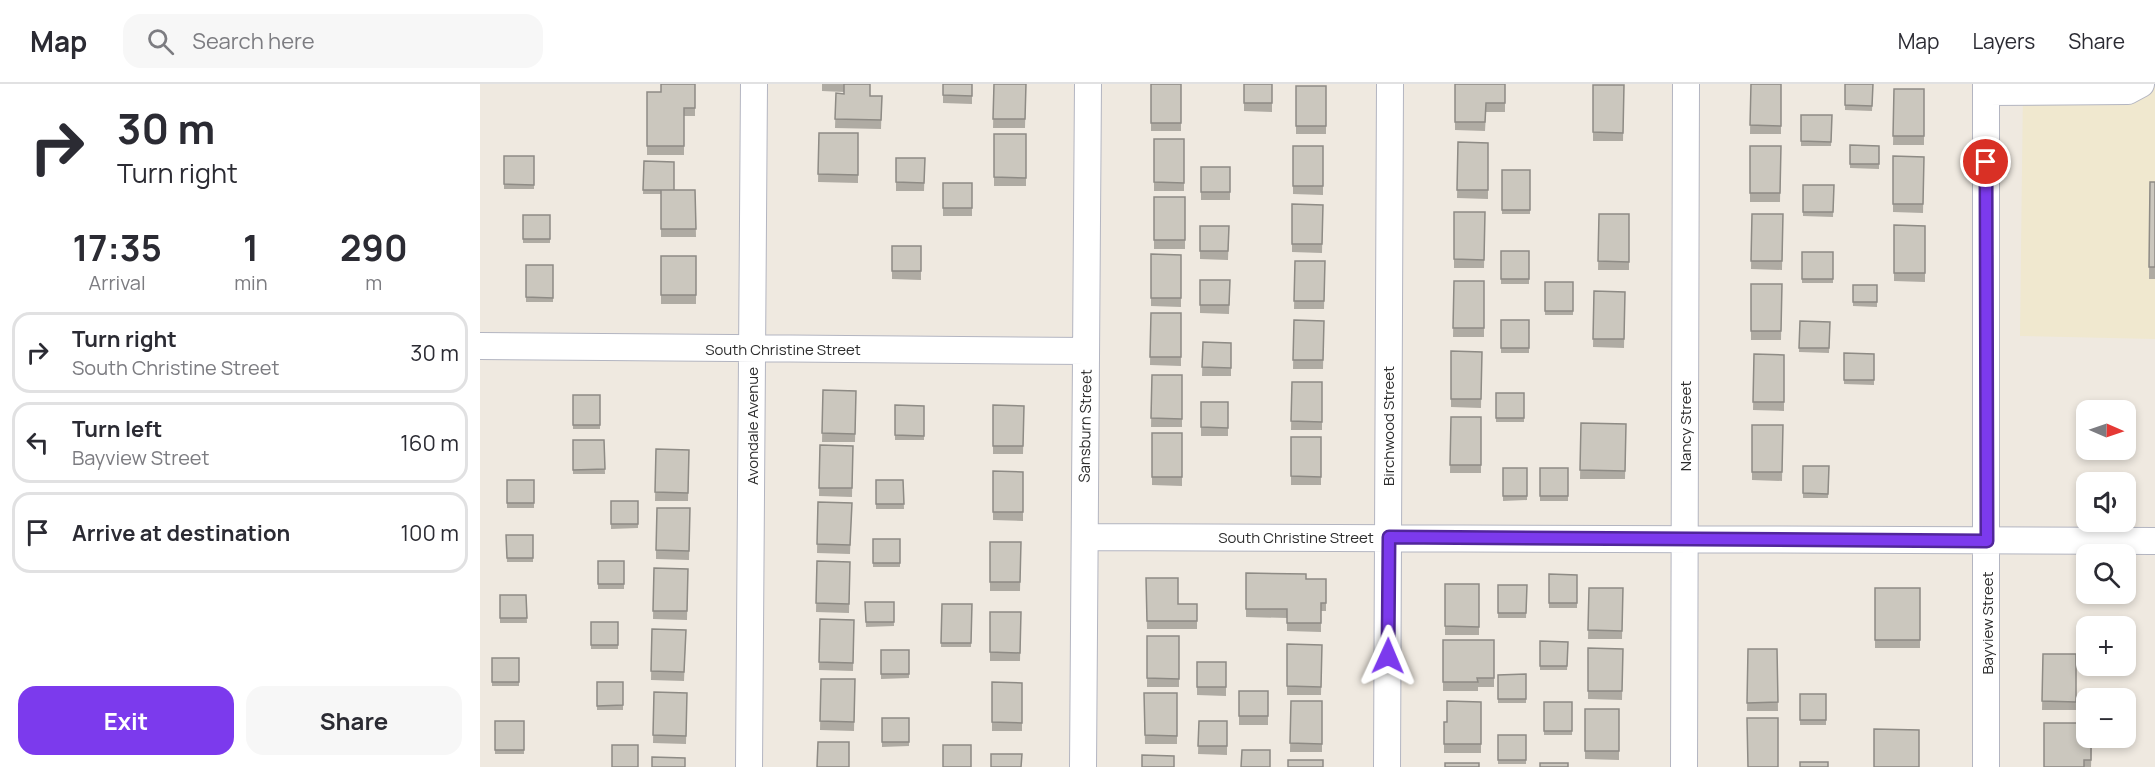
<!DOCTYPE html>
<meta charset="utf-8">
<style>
:root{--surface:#fff;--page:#f7f7f7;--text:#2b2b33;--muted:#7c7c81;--line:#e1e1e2;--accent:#7c3aed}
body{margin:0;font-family:Manrope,sans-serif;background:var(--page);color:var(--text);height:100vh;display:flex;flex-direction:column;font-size:22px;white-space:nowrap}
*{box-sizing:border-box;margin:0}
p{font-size:20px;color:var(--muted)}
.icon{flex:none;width:33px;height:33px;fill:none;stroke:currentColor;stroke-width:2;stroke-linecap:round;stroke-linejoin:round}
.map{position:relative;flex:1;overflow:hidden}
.panel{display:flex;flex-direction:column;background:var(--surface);width:480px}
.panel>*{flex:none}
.guide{background:#fff;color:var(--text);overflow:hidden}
.needle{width:39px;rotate:92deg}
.buttons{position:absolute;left:1596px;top:316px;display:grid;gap:12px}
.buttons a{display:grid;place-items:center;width:60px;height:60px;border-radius:12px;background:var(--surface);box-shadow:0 3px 9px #0003;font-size:30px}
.pin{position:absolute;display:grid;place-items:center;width:51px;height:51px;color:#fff;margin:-26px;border:3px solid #fff;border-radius:50%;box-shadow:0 2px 6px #0007}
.me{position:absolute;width:66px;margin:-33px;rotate:1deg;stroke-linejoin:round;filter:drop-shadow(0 0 4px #0008)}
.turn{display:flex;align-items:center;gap:21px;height:126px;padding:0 18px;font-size:27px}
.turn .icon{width:78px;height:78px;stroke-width:2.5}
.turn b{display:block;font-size:42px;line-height:51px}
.eta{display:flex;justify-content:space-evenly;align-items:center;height:102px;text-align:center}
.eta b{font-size:36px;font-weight:700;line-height:42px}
.button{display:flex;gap:12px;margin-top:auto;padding:12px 18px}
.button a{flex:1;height:69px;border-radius:18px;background:var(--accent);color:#fff;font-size:24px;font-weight:700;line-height:69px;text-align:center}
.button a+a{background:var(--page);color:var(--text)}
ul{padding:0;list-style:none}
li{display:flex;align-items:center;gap:18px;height:81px;margin:0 12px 9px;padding:0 6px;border:3px solid var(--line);border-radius:18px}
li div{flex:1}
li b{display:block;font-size:22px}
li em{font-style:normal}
header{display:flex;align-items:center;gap:36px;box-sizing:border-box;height:84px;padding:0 30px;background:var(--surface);border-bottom:2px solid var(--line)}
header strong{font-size:28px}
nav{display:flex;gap:33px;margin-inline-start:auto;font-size:21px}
.search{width:420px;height:54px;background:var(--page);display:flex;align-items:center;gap:15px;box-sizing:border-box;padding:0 21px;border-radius:18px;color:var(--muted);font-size:22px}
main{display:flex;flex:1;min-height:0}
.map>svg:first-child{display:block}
</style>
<header>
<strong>Map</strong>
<div class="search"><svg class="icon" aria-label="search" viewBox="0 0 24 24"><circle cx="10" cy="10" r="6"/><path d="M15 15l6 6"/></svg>Search here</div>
<nav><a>Map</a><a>Layers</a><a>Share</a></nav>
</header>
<main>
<section class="panel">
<div class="guide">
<div class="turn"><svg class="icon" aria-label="right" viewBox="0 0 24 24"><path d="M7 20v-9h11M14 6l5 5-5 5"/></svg><div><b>30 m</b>Turn right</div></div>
</div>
<div class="eta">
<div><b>17:35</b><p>Arrival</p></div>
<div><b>1</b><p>min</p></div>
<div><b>290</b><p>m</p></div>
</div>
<ul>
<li><svg class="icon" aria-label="right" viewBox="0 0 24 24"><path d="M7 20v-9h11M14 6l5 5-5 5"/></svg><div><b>Turn right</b><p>South Christine Street</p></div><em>30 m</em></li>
<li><svg class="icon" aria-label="left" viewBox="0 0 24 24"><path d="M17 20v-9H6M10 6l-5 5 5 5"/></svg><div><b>Turn left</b><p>Bayview Street</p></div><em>160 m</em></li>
<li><svg class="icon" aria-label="arrive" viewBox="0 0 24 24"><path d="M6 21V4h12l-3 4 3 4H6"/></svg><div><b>Arrive at destination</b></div><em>100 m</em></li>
</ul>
<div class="button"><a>Exit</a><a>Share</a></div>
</section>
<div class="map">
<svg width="1675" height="683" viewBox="0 0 1675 683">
<rect width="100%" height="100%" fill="#efe9e0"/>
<path fill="#f0e8cf" d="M1543 0H1675V255L1540 252Z"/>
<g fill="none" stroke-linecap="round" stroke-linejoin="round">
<defs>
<path id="minor" d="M1506 8 1648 7 1661 0
M0 262 606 267
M605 453 1675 457
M269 683 274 0
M603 683 608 0
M907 683 910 0
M1204 683 1206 0
M1506 683V0"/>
</defs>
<use href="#minor" stroke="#b3b5c1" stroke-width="28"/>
<use href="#minor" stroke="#fff" stroke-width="26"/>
</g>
<path fill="#afaba3" d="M215 0V32H204V71H167V8H181Z
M342 0H390V12H402L401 45 355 44 356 9 364 10V8L342 7Z
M463 0H492V20L463 19Z
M514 0H546L545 44H513Z
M671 0H701V47H671Z
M764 0H792V28L764 27Z
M975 0H1025V28H1006L1005 47 975 46Z
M1271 0H1301V50H1270Z
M1365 0H1393L1392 27 1365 26Z
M1113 1H1144L1143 57H1113Z
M816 2H846V50H816Z
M1414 5H1444V61H1413Z
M1321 31H1352L1351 62H1321Z
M339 49H378V99L338 98Z
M514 50H546V102H514Z
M674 55H704V107H674Z
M978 58 1008 59V115L977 114Z
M1370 61 1399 62V85L1370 84Z
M813 62H843V111L813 110Z
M1270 62H1301L1300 118H1270Z
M24 72H54V105H24Z
M1413 72 1444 73 1443 129 1413 128Z
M416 74H445L444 107H416Z
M164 77 194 106H215L216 153H181V110H163Z
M721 83H750V116H721Z
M1022 86H1050V130H1022Z
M1670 98H1675V195H1669Z
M463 99H492V132H463Z
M1323 101H1354L1353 133 1323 132Z
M674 113H705V165H674Z
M812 120 843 121 842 169 812 168Z
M974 128H1005L1004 184H974Z
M1119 130H1149V186H1118Z
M1272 130H1303L1302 186 1271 185Z
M43 131H70V159H43Z
M1414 141 1445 142V198L1414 197Z
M720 142H749L748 176 720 175Z
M412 162H441V196L412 195Z
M1021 167H1049V200H1021Z
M1322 168H1353V199H1322Z
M671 170 701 171V223L671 222Z
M181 172H216V220H181Z
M815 177H845L844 225H814Z
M46 181H73V218H46Z
M720 196H750L749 230 720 229Z
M974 197H1004V253H973Z
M1065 198H1093V231H1065Z
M1271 200H1302L1301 256H1271Z
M1373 201H1397V223L1373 222Z
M1114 207 1145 208 1144 264 1113 263Z
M671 229H701V282L670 281Z
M814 236 844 237 843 285H813Z
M1021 236H1049V269H1021Z
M1320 237 1350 238 1349 269 1319 268Z
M723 258 751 259V292H722Z
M971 267 1002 268 1001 324 971 323Z
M1364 269 1394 270V301L1364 300Z
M1274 270 1304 271V327L1273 326Z
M672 291H702V343H671Z
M812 298H842V346H811Z
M343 306 376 307 375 358H342Z
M1016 309H1044V338H1016Z
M93 311H120V345H93Z
M721 318H748V352H721Z
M415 321 444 322V356H415Z
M513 321 544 322 543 370H513Z
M971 333H1001V389H970Z
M1101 339 1146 340 1145 395H1100Z
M1272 341H1303L1302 397 1272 396Z
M672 349H702V402L672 401Z
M811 353H841V401H811Z
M93 356H124L125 390H93Z
M340 361 373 362 372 413 339 412Z
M176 365 209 366 208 417H175Z
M1323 382H1349L1348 414H1323Z
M1023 384H1047V416L1023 417Z
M1060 384H1088V417H1060Z
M513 387 543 388V437L513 436Z
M27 396H54V424H27Z
M396 396H423L424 425H396Z
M131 417H158V444L131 445Z
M338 418 372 419 370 470 337 469Z
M210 424 209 476 176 475V466Z
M26 451H53V478H27Z
M393 455H420V483H393Z
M510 458H541L540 507H510Z
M118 477H144V505H118Z
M337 477 370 478 369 529 336 528Z
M174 484 208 485 207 536 173 535Z
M766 489 826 495H846V527H841V548L807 547V534L766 533Z
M1069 490 1097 491V524H1069Z
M666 494 698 520H717V545H667Z
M965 500H999V551H965Z
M1018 501H1047L1046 534H1018Z
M1109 504H1143L1142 555H1108Z
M1395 504H1440V564H1395Z
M20 511H46L47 539H20Z
M385 518H414V542L386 543Z
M462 520H492L491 563H461Z
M510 528H541L540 577H510Z
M340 535 374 536 373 587 339 586Z
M111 538H138V565H111Z
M172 545 206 546 204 597 171 596Z
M667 552H699V603H667Z
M963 556H1014V603H998V607H963Z
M1060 557 1088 558 1087 586H1060Z
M807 560 842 561 841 611H807Z
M1108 564 1143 565 1142 616 1108 615Z
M1268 565H1297L1298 627H1267Z
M401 566H429V594L401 595Z
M1563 570H1596V626H1562Z
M12 574H39V602H12Z
M717 578H746V612L717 611Z
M1046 590V619H1018V591Z
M341 595H375L374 647 340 646Z
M117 598H143V626H117Z
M512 598 542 599V647H512Z
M759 607H788V641H759Z
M174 608 207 609 206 660 173 659Z
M664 609H697V660H665Z
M1320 610H1346V641H1320Z
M811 617H842V668H810Z
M1001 618V669H964V638H967Z
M1064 618H1092V651H1064Z
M1105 625H1139V676L1105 675Z
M402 634H429V662L402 663Z
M15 637H44V670H15Z
M719 637H747V671L718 670Z
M1018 651H1046V680H1018Z
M1612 654 1611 683H1564Z"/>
<path fill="#cbc7be" stroke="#8e8b85" stroke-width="1.5" d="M181 0H215V24H204V62H167V8H181Z
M364 0H390V12H402L401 36 355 35 356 9 364 10Z
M463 0H492V12L463 11Z
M514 0H546L545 35H513Z
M671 0H701V39H671Z
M764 0H792V19H764Z
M975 0H1025V19H1006L1005 38H975Z
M1271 0H1301V42L1270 41Z
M1365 0H1393L1392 22 1365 21Z
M1113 1H1144L1143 49 1113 48Z
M816 2H846V42H816Z
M1414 5H1444V52H1413Z
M1321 31H1352L1351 58 1321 57Z
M339 49H378V91L338 90Z
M514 50H546V94L514 93Z
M674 55H704V99L674 98Z
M978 58 1008 59V106H977Z
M1370 61 1399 62V80H1370Z
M813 62H843V102H813Z
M1270 62H1301L1300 109H1270Z
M24 72H54V101L24 100Z
M1413 72 1444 73 1443 120H1413Z
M416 74H445L444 99 416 98Z
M164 77 194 78V106H163Z
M721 83H750V108H721Z
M1022 86H1050V126H1022Z
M1670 98H1675V183H1669Z
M463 99H492V124H463Z
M1323 101H1354L1353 128H1323Z
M181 106H215L216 145H181Z
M674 113H705V156H674Z
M812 120 843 121 842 160H812Z
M974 128H1005L1004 176 974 175Z
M1119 130H1149V178L1118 177Z
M1272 130H1303L1302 177H1271Z
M43 131H70V155H43Z
M1414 141 1445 142V189H1414Z
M720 142H749L748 167H720Z
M412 162H441V187H412Z
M1021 167H1049V195H1021Z
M1322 168H1353V195H1322Z
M671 170 701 171V214H671Z
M181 172H216V211H181Z
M815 177H845L844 217H814Z
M46 181H73V214L46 213Z
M720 196H750L749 221H720Z
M974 197H1004V244H973Z
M1065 198H1093V227H1065Z
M1271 200H1302L1301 247H1271Z
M1373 201H1397V218H1373Z
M1114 207 1145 208 1144 255H1113Z
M671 229H701V273H670Z
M814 236 844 237 843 276H813Z
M1021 236H1049V264H1021Z
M1320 237 1350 238 1349 264H1319Z
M723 258 751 259V284L722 283Z
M971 267 1002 268 1001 315H971Z
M1364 269 1394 270V296H1364Z
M1274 270 1304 271V318H1273Z
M672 291H702V335L671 334Z
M812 298H842V338L811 337Z
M343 306 376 307 375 350 342 349Z
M1016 309H1044V334H1016Z
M93 311H120V341H93Z
M721 318H748V344L721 343Z
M415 321 444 322V352L415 351Z
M513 321 544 322 543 362H513Z
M971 333H1001V381H970Z
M1101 339 1146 340 1145 387 1100 386Z
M1272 341H1303L1302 388H1272Z
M672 349H702V393H672Z
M811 353H841V393L811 392Z
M93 356H124L125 385 93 386Z
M340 361 373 362 372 404H339Z
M176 365 209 366 208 409 175 408Z
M1323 382H1349L1348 410 1323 409Z
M1023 384H1047V412H1023Z
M1060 384H1088V412H1060Z
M513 387 543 388V428H513Z
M27 396H54V419H27Z
M396 396H423L424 420H396Z
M131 417H158V440H131Z
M338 418 372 419 370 461 337 460Z
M177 424H210L209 467 176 466Z
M26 451H53V474H27Z
M393 455H420V479H393Z
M510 458H541L540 498H510Z
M118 477H144V500H118Z
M337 477 370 478 369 520 336 519Z
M174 484 208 485 207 527H173Z
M766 489 826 490V495H846V519H841V539H807V525H766Z
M1069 490 1097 491V519H1069Z
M666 494H698V520H717V537H667Z
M965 500H999V543L965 542Z
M1018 501H1047L1046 529H1018Z
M1109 504H1143L1142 547 1108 546Z
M1395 504H1440V556H1395Z
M20 511H46L47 534H20Z
M385 518H414V538H386Z
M462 520H492L491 559H461Z
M510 528H541L540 569 510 568Z
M340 535 374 536 373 579 339 578Z
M111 538H138V561H111Z
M172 545 206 546 204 588 171 587Z
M667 552H699V595L667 594Z
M963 556H1014V594H997L998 598H963Z
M1060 557 1088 558 1087 582H1060Z
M807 560 842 561 841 603 807 602Z
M1108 564 1143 565 1142 607H1108Z
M1268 565H1297L1298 618 1267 619Z
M401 566H429V590H401Z
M1563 570H1596V618L1562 617Z
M12 574H39V598H12Z
M717 578H746V603H717Z
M1046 590V615H1018V591Z
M341 595H375L374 638 340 637Z
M117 598H143V621L117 622Z
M512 598 542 599V639L512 638Z
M759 607H788V632H759Z
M174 608 207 609 206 652 173 651Z
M664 609H697V652L665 651Z
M1320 610H1346V636H1320Z
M811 617H842V660L810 659Z
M967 617 1001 618V660H964V638H967Z
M1064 618H1092V647H1064Z
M1105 625H1139V667H1105Z
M402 634H429V658H402Z
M1267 634H1298V683H1268Z
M15 637H44V666H15Z
M719 637H747V662H718Z
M1564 639H1606V654H1611V676H1604V683H1564Z
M1394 645 1439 646V683H1394Z
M1018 651H1046V676H1018Z
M338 658H369V683H337Z
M132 661H158V683H132Z
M463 661H491V683H463Z
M762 666H790V683H761Z
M511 670H542L541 683H511Z
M662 671 694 672V683H662Z
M172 673 205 674V683H172Z
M808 676H843V683H808Z
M1320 678H1348V683H1320Z
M965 679H999V683H965Z
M1060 679H1088V683H1060Z"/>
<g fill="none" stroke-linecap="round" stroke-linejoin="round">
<defs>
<path id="route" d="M908 572 909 453 1507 457 1506 78"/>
</defs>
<use href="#route" stroke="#51269a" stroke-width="15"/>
<use href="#route" stroke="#7c3aed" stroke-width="10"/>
</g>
<g text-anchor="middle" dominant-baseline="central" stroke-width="5" stroke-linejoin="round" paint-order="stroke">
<g font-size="15" fill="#2d2d2d" stroke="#fff">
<text x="303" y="265">South Christine Street</text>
<text transform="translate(272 342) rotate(-90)">Avondale Avenue</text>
<text transform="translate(605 342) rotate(-89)">Sansburn Street</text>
<text transform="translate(908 342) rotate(-90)">Birchwood Street</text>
<text transform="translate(1205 342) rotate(-90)">Nancy Street</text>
<text x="816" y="453">South Christine Street</text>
<text transform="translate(1507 539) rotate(-90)">Bayview Street</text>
</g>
</g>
</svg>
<div class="buttons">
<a><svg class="needle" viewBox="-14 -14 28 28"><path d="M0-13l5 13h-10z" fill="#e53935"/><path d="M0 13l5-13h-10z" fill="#7c7c81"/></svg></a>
<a><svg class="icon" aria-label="sound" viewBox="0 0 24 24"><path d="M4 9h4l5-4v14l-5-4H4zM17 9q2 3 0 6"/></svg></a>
<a><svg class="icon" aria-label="search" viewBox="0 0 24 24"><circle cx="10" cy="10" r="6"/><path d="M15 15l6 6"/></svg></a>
<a>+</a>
<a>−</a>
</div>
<div class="pin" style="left:1506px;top:78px;background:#d93025"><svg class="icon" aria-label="arrive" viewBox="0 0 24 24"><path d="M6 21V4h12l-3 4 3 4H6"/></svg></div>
<svg class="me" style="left:908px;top:572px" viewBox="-20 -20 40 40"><path d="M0-17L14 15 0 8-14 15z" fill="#7c3aed" stroke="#fff" stroke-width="4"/></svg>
</div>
</main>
